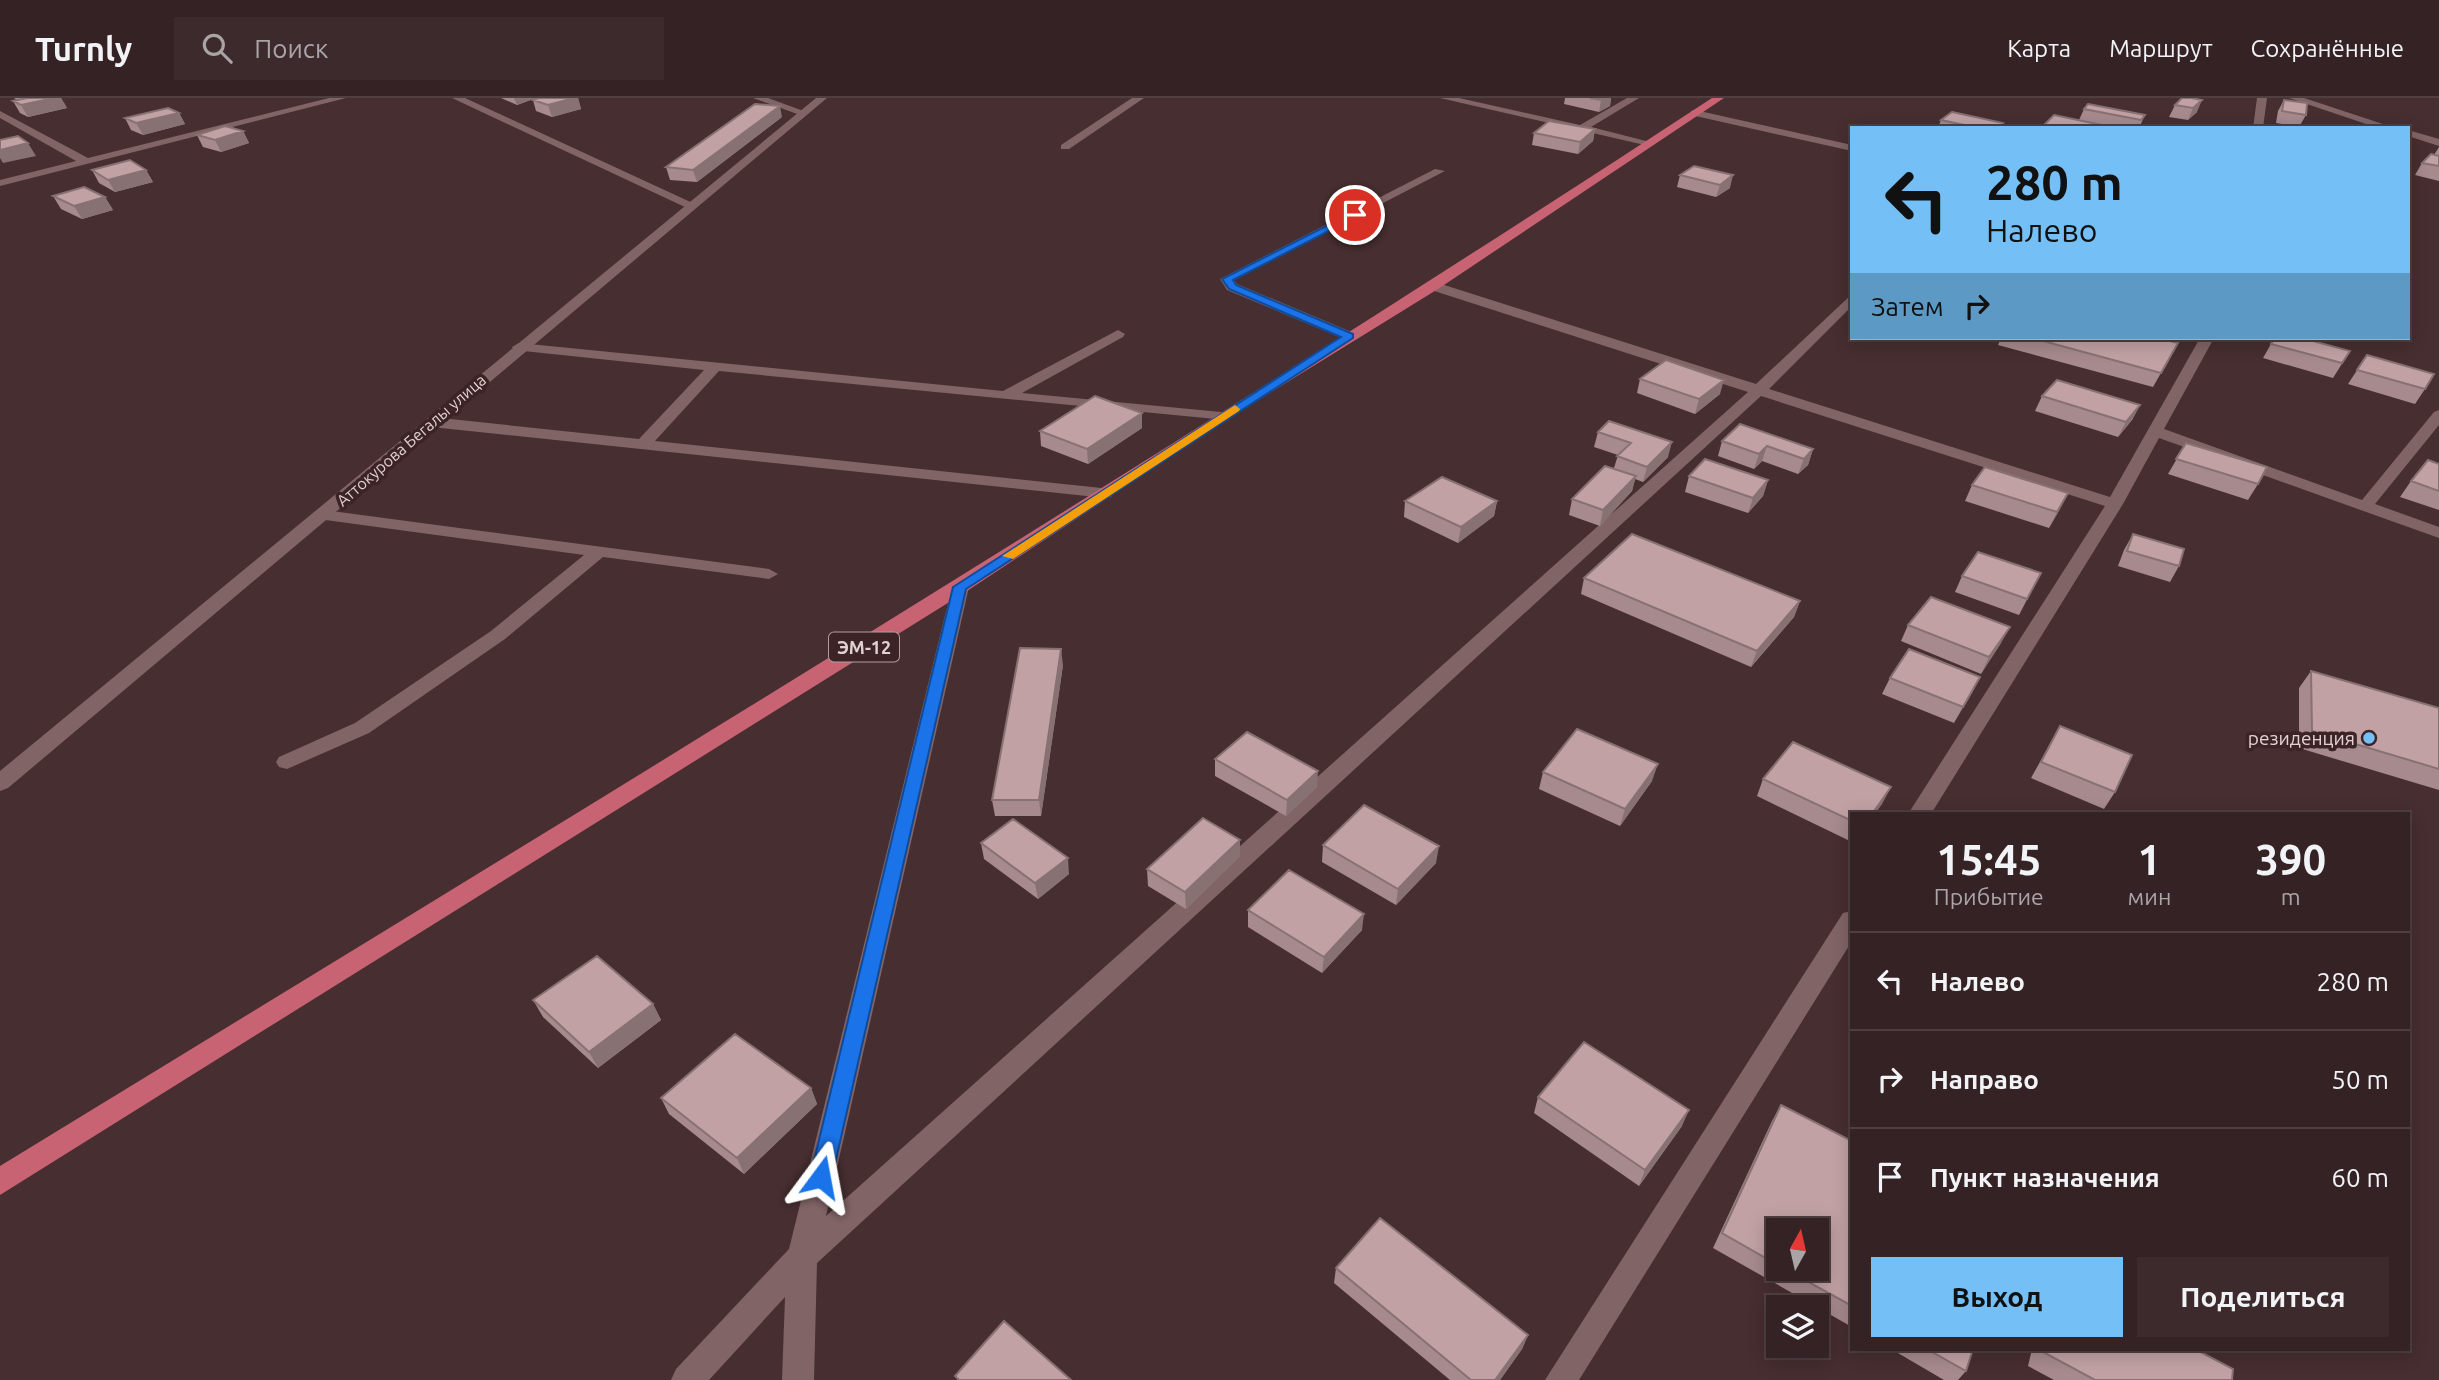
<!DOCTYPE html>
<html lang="ru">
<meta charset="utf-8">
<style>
:root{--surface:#352224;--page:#3d2a2c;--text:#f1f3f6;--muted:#aaa4a6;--line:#4f3f41;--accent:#74c0f6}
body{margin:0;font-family:Ubuntu,sans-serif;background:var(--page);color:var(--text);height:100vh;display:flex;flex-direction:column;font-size:26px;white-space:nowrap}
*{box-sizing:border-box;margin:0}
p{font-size:23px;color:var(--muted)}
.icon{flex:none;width:38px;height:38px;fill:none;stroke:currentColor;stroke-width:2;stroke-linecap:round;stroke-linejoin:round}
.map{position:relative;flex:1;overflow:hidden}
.sheet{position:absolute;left:1850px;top:714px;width:560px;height:539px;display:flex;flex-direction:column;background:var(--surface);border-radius:0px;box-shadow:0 4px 18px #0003,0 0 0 2px var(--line)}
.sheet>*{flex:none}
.top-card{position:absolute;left:1850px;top:28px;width:560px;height:214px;border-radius:0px;box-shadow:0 4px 18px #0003,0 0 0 2px var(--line);background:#74c0f6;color:#111;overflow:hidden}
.needle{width:46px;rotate:8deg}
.controls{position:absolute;left:1766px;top:1120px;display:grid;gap:14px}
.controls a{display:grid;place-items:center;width:63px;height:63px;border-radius:0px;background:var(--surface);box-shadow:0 4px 18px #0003,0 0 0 2px var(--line);font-size:35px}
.pin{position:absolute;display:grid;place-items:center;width:60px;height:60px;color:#fff;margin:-30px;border:4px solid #fff;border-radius:50%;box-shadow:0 2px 7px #0007}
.me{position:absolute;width:77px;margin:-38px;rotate:13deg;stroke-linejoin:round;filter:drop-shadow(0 0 5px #0008)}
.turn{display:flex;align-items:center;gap:24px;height:147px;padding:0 21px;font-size:32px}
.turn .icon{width:91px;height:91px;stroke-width:2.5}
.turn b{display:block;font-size:49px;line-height:60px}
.then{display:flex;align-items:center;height:66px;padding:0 21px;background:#0003;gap:14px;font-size:26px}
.eta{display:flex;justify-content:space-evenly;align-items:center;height:119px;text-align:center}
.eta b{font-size:42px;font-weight:700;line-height:49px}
.primary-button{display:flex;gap:14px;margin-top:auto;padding:14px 21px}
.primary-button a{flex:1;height:80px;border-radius:0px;background:var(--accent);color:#111;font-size:28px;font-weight:700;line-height:80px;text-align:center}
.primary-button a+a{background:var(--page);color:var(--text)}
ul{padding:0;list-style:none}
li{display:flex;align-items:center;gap:21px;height:98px;padding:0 21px;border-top:2px solid var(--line)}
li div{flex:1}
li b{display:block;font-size:26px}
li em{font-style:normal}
header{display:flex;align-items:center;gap:42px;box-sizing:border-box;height:98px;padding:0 35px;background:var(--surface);border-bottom:2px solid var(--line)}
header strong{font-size:33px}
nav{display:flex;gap:38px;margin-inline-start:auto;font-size:24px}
.search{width:490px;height:63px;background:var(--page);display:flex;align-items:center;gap:18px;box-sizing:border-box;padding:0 24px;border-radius:0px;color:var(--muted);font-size:26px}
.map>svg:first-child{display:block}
</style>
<header>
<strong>Turnly</strong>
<div class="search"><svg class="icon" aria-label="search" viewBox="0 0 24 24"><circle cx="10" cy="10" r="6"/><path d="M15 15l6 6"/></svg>Поиск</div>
<nav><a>Карта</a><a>Маршрут</a><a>Сохранённые</a></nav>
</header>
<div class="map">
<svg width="2439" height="1282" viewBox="0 0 2439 1282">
<rect width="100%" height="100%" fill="#472e30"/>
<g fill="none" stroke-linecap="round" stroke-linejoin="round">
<path fill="#816466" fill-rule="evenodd" d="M329 0H346L0 88V82L76 63 0 20V13L88 60Z
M452 0H465L697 107 687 110Z
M753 0H768L809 15 800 17Z
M1132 0H1144L1069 51H1061V47Z
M1440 0H1459L1580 27 1627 0H1639L1591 29 1654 45 1649 48Z
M2257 0H2267L2263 30H2253Z
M2289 0H2304L2395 30H2378Z
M1695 12 1852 47V53L1691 17V13Z
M2408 32 2439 41V48L2408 38Z
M1435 71 1445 73 1234 182 1237 186 1354 235V241H1344L1227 192 1220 181Z
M1428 185H1438L1756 286 1852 196V208L1769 291 2110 399 2200 240H2214L2164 331 2362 402 2434 314 2439 312V327L2375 406 2439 429V440L2159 340 2123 406 1931 716H1908L2105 408 1761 298 817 1165 814 1282H782L785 1199 709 1282H671L676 1271 789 1151 953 485 960 483 969 489 826 1118 1748 294 1428 191Z
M1118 232 1125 236 1123 239 1022 295 1221 314 1229 319 1226 322 719 273 655 343 1111 391 1113 395 1111 399 1105 400 431 329 423 324 431 319 639 341 704 272 514 252 512 249 519 245 1003 293Z
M324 412 769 471 778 476 769 481 603 459 505 541 369 635 287 671 279 669 276 664 279 659 355 625 491 533 584 457 318 421 315 417 318 413Z
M1852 813V843L1579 1282H1545L1843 815Z"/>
<path fill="#816466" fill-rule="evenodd" d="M816 0H827L8 690 0 693V673Z"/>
<path fill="#c86373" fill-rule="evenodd" d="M1712 0H1724L1438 191 1226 322 967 493 0 1097V1068C574 717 1149 368 1712 0Z"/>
</g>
<path fill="#a68a8d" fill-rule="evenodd" d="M14 0H61L67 10 28 19 20 15 13 3 17 2Z
M501 0H536L517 7Z
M539 0H578L581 11 552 19 536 13 533 2Z
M1565 0H1611L1610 8 1599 14 1564 6Z
M2182 0 2197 14 2188 22 2169 19 2175 7Z
M2284 2 2306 17 2299 29 2276 25 2278 13Z
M2084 11 2145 17 2139 30H2117L2079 22Z
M179 15 185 26 143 37 131 32 125 20Z
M782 19 697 84 670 82 666 69Z
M1941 22 2003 25 2002 30H1938Z
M1595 31 1593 43 1578 56 1532 47 1534 35Z
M243 33 249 45 221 54 203 49 197 37Z
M2439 49V83L2415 77 2422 65 2434 57Z
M1694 68 1730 90 1716 99 1677 89 1680 77Z
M92 72H146L153 84 115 94 99 85Z
M53 98 105 99 113 112 82 121 61 111Z
M2001 240H2157L2178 245 2153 289 1998 247Z
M2271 246 2350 253 2333 280 2263 260Z
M2367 257 2425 291 2415 306 2348 286Z
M1640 281 1720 296 1695 316 1637 295Z
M2042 298 2140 307 2132 322 2118 339 2035 313Z
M1609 323 1668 359 1643 384 1635 381 1632 393 1600 428 1569 417 1572 401 1614 370 1618 357 1594 349 1598 334Z
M1142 330 1088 366 1041 348 1040 333Z
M1722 343 1813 351 1808 367 1798 376 1762 363 1754 371 1718 358Z
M2186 345 2258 386 2248 402 2168 376Z
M2439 366V412L2400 399 2411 383Z
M1689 378 1768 382 1763 398 1748 415 1685 394Z
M1972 387 2060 411 2049 430 1965 403Z
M1405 403H1497L1494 418 1458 445 1404 419Z
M2133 436 2179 468 2170 484 2118 468 2124 452Z
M2041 475 2019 517 1955 494 1962 478Z
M1584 480 1800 503 1794 519 1751 569 1581 496Z
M1908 527 2001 545 1981 576 1901 543Z
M1063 567 1041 718H995L992 702Z
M2311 573 2439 610V692L2299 650V590Z
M1980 579 1954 625 1882 596 1890 580Z
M2060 628 2115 694 2104 711 2031 680Z
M1215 661 1317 689 1286 718 1215 678Z
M1543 674 1652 683 1620 728 1539 691Z
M1763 681 1882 706 1852 716V744L1757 698Z
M981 745 1069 776 1038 801 984 761Z
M1323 747 1436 765 1396 807 1322 764Z
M1240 758 1186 811 1148 788 1147 771Z
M1248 812 1362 832 1322 875 1248 829Z
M533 902 653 906 661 922 598 970 543 919Z
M811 990 817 1006 744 1076 669 1016 661 1000Z
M1538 999 1682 1028 1639 1088 1534 1015Z
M1781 1007 1852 1043V1229L1713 1150 1772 1023ZM1778 1132 1816 1171H1778Z
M1336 1170 1528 1237 1522 1251 1500 1282H1450L1334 1185Z
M1891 1251H1973L1966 1273 1958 1282H1944Z
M2032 1251H2195L2232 1282H2054L2028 1268Z"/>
<path fill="#877173" d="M54 0H61L67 10 28 19 21 7Z
M514 0H536L517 7Z
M574 0H578L581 11 552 19 548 7Z
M1605 0H1611L1610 8 1599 14 1601 2Z
M2202 2 2197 14 2188 22 2193 10Z
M780 8 782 19 697 84 693 72Z
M179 15 185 26 143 37 136 25Z
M1595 31 1593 43 1578 56 1580 44Z
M243 33 249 45 221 54 215 42Z
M28 45 36 58 3 65 0 60V52Z
M146 72 153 84 115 94 108 82Z
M1733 77 1730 90 1716 99 1720 87Z
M105 99 113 112 82 121 74 108Z
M1724 282 1720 296 1695 316 1699 301Z
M2140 307 2132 322 2118 339 2126 324Z
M1142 315V330L1088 366 1087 351Z
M1672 344 1668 359 1643 384 1647 369Z
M1767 348 1762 363 1754 371 1759 356Z
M1813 351 1808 367 1798 376 1804 361Z
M1636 378 1632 393 1600 428 1603 412Z
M1768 382 1763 398 1748 415 1753 400Z
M2068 395 2060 411 2049 430 2057 414Z
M1497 403 1494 418 1458 445 1461 429Z
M1800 503 1794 519 1751 569 1757 553Z
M2010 529 2001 545 1981 576 1989 559Z
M1061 551 1063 567 1041 718 1039 702Z
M1980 579 1972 595 1954 625 1963 609Z
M1658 666 1652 683 1620 728 1625 711Z
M1318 673 1317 689 1286 718 1287 702Z
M1891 689 1882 706 1875 716H1872Z
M1240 742V758L1186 811 1185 794Z
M1439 748 1436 765 1396 807 1398 791Z
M1068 760 1069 776 1038 801 1035 785Z
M1364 816 1362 832 1322 875 1324 859Z
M653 906 661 922 598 970 589 954Z
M811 990 817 1006 744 1076 737 1060Z
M1689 1012 1682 1028 1639 1088 1645 1072Z
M1528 1237 1522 1251 1500 1282H1495Z"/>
<path fill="#c1a1a4" stroke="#877173" stroke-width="2" d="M27 0H54L21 7 13 3Z
M539 0H574L548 7 533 2Z
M1590 0H1605L1601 2Z
M2182 0H2191L2202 2 2193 10 2175 7Z
M2284 2 2307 5 2306 17 2282 13Z
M755 6 780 8 693 72 666 69Z
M2088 6 2145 17 2141 22 2084 11Z
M168 10 179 15 136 25 125 20Z
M1952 14 2003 25 1998 30H1978L1941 22Z
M2054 17 2116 30H2041Z
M1549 23 1595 31 1580 44 1534 35Z
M225 28 243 33 215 42 197 37Z
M18 38 28 45 0 52V42Z
M2431 56 2439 58V68L2422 65Z
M130 62 146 72 108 82 92 72Z
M1694 68 1733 77 1720 87 1680 77Z
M84 89 105 99 74 108 53 98Z
M2032 240H2157L2178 245 2161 275Z
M2275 240H2302L2350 253 2342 265 2271 246Z
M2367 257 2434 276 2425 291 2357 272Z
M1666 262 1724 282 1699 301 1640 281Z
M2057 282 2140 307 2126 324 2042 298Z
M1095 298 1142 315 1087 351 1040 333Z
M1609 323 1672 344 1647 369 1617 358 1631 345 1598 334Z
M1740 326 1813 351 1804 361 1767 348 1759 356 1722 343Z
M2186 345 2267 369 2258 386 2176 361Z
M1705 361 1768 382 1753 400 1689 378Z
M2428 362 2439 366V393L2411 383Z
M1605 368 1636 378 1603 412 1572 401Z
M1985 369 2068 395 2057 414 1972 387Z
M1442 379 1497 403 1461 429 1405 403Z
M1632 436 1800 503 1757 553 1584 480Z
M2133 436 2184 451 2179 468 2127 453Z
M1978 454 2041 475 2027 501 1962 478Z
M1931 499 2010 529 1989 559 1908 527Z
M1020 550 1061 551 1039 702H992Z
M1909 551 1980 579 1963 609 1890 580Z
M2311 573 2439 610V671L2312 633Z
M2060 628 2132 657 2115 694 2041 664Z
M1577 631 1658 666 1625 711 1543 674Z
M1247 634 1318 673 1287 702 1215 661Z
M1793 644 1891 689 1872 716H1852V723L1763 681Z
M1364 707 1439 748 1398 791 1323 747Z
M1203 720 1240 742 1185 794 1147 771Z
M1013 721 1068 760 1035 785 981 745Z
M1289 772 1364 816 1324 859 1248 812Z
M597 858 653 906 589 954 533 902Z
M735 936 811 990 737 1060 661 1000Z
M1584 944 1689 1012 1645 1072 1538 999Z
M1781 1007 1852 1043V1208L1785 1171H1816V1132H1778V1167L1722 1135Z
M1380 1120 1528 1237 1495 1282H1471L1336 1170Z
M1004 1223 1071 1282H959L955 1278Z
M1927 1251H1973L1966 1273Z
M2044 1251H2195L2233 1271 2232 1282H2095L2043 1254Z"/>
<path fill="#1a73e8" stroke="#114b97" stroke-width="2" d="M1352 115 1360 117 1233 182 1236 187 1353 236V240L966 491 832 1079 829 1086 821 1089 813 1086 810 1079 953 489 1341 239 1229 191 1222 181Z"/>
<path fill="#f59e0b" d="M1235 307 1240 311 1239 313 1013 461 1002 458Z"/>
<circle fill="#74c0f6" stroke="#3c2426" stroke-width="2.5" cx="2369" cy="640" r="7"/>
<g text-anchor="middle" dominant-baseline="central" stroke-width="7" stroke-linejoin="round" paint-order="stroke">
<g font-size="16" fill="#e2d1d3" stroke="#3c2426">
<text transform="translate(411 342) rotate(-41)">Аттокурова Бегалы улица</text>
</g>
<rect fill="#3c2426" stroke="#b09d9f" stroke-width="2" x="829" y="534.5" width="70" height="29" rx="5"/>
<g font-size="18" font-weight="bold" fill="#e2d1d3">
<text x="864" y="549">ЭМ-12</text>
</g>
<g font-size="19" fill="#e2d1d3" stroke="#3c2426" text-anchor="end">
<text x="2355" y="640">резиденция</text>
</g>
</g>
</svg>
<div class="controls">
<a><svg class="needle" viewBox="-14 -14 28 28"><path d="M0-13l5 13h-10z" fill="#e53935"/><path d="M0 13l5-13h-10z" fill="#aaa4a6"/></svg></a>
<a><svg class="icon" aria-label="layers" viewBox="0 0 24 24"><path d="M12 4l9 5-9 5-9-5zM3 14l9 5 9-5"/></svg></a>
</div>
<div class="pin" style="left:1355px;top:117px;background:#d93025"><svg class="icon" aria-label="arrive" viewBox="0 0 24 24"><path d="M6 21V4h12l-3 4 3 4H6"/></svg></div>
<svg class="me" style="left:821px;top:1079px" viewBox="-20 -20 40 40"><path d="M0-17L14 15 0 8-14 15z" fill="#1a73e8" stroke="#fff" stroke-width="4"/></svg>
<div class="top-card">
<div class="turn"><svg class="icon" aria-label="left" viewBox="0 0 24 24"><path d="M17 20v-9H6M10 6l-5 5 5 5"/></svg><div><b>280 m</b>Налево</div></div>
<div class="then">Затем<svg class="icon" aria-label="right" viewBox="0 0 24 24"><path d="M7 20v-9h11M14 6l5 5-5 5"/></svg></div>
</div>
<section class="sheet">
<div class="eta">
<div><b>15:45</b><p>Прибытие</p></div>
<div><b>1</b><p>мин</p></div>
<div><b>390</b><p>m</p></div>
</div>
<ul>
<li><svg class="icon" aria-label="left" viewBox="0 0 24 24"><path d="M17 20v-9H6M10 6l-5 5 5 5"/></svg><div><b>Налево</b></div><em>280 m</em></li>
<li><svg class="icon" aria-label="right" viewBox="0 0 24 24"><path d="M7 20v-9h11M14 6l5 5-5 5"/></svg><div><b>Направо</b></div><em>50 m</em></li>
<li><svg class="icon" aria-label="arrive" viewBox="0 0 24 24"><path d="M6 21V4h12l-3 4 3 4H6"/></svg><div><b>Пункт назначения</b></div><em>60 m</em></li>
</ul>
<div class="primary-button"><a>Выход</a><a>Поделиться</a></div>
</section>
</div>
